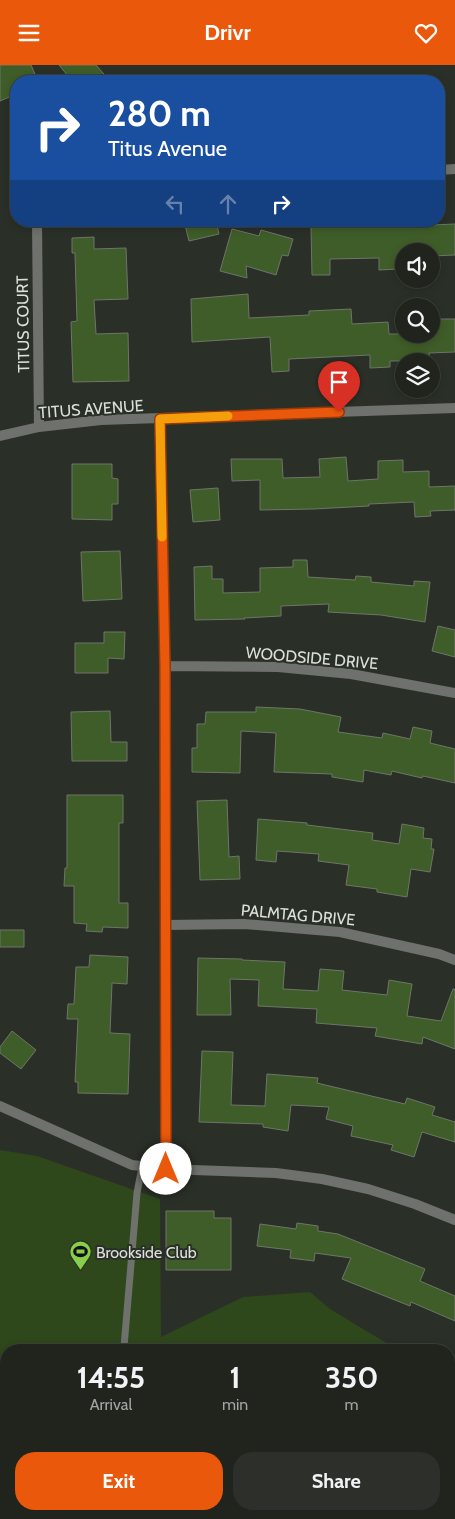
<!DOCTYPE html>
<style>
:root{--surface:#20241d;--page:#2d302a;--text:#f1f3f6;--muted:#a2a4a4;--line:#3d413b;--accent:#ea580c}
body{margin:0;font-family:Cabin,sans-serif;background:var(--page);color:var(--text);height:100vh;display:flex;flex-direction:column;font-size:19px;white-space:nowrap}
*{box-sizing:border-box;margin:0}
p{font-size:16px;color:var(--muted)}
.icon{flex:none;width:28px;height:28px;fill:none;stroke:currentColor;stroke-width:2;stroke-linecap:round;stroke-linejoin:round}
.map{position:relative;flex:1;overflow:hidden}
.panel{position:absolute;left:0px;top:1279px;width:455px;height:176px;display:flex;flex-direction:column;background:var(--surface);border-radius:20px 20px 0 0;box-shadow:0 2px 8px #0003,0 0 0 1px var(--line)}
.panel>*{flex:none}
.hud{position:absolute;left:10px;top:10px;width:435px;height:152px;border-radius:20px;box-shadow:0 2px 8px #0003,0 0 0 1px var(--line);background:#1a4fa0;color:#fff;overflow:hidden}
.tools{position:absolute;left:395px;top:178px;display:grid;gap:10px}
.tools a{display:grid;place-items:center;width:45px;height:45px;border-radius:50%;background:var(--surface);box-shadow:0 2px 8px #0003,0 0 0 1px var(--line);font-size:25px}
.pin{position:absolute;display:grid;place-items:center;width:42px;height:42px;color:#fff;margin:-51px -21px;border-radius:50% 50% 50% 0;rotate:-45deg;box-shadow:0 0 5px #0007}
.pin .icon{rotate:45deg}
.me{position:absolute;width:55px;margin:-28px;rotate:0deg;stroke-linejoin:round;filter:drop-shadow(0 0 4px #0008)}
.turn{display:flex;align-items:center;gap:18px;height:105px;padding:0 15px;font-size:22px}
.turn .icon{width:65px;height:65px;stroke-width:2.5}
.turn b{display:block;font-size:35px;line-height:42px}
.lanes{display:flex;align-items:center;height:48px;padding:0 15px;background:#0003;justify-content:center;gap:25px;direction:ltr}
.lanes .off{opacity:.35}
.eta{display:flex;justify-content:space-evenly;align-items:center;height:85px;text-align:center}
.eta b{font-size:30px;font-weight:800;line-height:35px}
.action{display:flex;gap:10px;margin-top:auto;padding:10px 15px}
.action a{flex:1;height:58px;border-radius:20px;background:var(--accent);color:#fff;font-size:20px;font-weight:800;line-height:58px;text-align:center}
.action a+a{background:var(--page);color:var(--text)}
header{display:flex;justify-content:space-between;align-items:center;height:65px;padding:0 15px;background:var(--accent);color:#fff;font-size:22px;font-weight:800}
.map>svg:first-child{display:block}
</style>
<header><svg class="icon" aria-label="menu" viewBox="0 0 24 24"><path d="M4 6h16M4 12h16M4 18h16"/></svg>Drivr<svg class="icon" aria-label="heart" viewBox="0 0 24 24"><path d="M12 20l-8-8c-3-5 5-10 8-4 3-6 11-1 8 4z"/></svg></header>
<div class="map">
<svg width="455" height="1454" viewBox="0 0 455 1454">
<rect width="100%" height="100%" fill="#2a3027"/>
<path fill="#2e471b" d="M0 1085 37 1091 160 1134 161 1272 243 1232 310 1227 330 1244 398 1285H6V1440H0Z
M449 1324 455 1329V1427L449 1421Z"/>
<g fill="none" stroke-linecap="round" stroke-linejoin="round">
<path stroke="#0a1901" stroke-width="5.5" d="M449 1383 455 1388
M0 1407 6 1406"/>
</g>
<path fill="#3f5d28" stroke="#6e756a" d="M0 0H31L38 16H16V29L0 36Z
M59 0H96L110 16H72Z
M184 156H216L219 169 189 176Z
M342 156H432V160L455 159V190L431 191V186H404V193H398L399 204 379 205V193L330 194V210H312L311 162 342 161Z
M232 164 259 171 261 165 293 174 288 191 282 190 276 210 246 201 247 213 220 206Z
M94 172V184L126 183 128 234 94 235 96 269 128 268 129 316 73 317 71 257 77 256 75 188H72V173Z
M248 229 249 253 309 250V246L351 244 352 259 388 257 389 269H431V254H455V287L429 288 430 296H390V302L370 303V290L289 294V306L272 307 270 272 192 277 191 234Z
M346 392 348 416 378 414V396L403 395V407L429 406V422L455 421V445L430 446 431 451 415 452 414 437 369 439V441L314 444 260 445V415L232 416 231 394H282L283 413 320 412 319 394Z
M72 399H112V413L118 414V439H112V455L72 454Z
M218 423 220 455 193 457 190 425Z
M120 486 122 534 83 536 81 487Z
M293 495H307L308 512 355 515 356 511 371 512V517L414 521V516L430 517 425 557 381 550 328 547 329 539 281 541V551L244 553 245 554 195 555 194 502 212 501V514H223V528L260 527V503L293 502Z
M438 561 455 565V592L432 586Z
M104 567H125L124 594 108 593V608H75V578H104Z
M256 642 300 644 341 652 338 667 382 673 383 668 410 674 413 662 432 666 430 678 455 684V718L423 711 422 713 392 706 391 710 364 705 363 717 332 712V709L274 707 276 668 241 666 240 708 192 707V683H197V659H205L206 647H256Z
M110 646 111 677H127V696H72L71 647Z
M67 730H123V758H119V838H128V863L103 862 102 867 86 866 87 859 74 858V821H64L65 803H67Z
M227 735 229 792 239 791 240 814 200 815 197 736Z
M258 754 307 758V760L373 768 372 775 399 779 402 759 424 763 423 773 432 774 431 784H434L430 807 411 804 407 832 377 827V824L346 820 349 800 318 796 319 789 277 786 276 797 256 795Z
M0 865H24V882H0Z
M90 890 128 892 127 919 112 918 110 968 130 969 128 1029 78 1028V1017H75L78 954H67L68 939H74L76 902H89Z
M198 893 242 894V895L285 897 283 924 318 926 320 904 344 906 342 925 387 930 389 915 412 919 407 951 441 956 453 924H455V984L423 972 422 979 375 971 377 963 316 958 317 944 258 941 259 915 230 914 231 950H197Z
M12 966 36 985 21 1004 0 988V982Z
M202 986 233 987 231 1040 265 1041 267 1009 318 1013 317 1018 405 1039 407 1033 435 1042 432 1050 455 1057V1077L422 1067 414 1092 391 1085 393 1080 351 1071 353 1061 326 1054 329 1042 291 1040 288 1066 263 1062V1059L199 1057Z
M166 1146H214V1153H231V1205H166Z
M297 1158 318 1161V1166L338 1169 425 1204 420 1216 455 1231V1256L411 1237 410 1241 342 1214 351 1193 315 1188 314 1196 290 1193 291 1185 257 1181 260 1159 296 1164Z"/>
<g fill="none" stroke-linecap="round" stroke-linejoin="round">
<path stroke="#6e716c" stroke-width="7" d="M122 1285 124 1282 137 1128 142 1102"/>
<path stroke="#6e716c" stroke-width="10" d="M439 105 455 104
M37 156 39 362
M160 354 165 601 166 1104
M0 371 39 362 101 355 455 343
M165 601 278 602 351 609 455 628
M165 860 244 859 340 867 439 889 455 895
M0 1041 132 1100 166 1104 276 1108 322 1114 368 1124 415 1139 455 1155
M306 1454H312"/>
</g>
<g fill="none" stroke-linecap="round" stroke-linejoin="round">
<defs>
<path id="route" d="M166 1104 165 601 160 354 339 347"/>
</defs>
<use href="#route" stroke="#983908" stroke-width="12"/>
<use href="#route" stroke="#ea580c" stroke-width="9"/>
<path stroke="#f59e0b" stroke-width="9" d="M162 472 160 354 228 351"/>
</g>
<defs>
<symbol id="stadium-pin" viewBox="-11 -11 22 30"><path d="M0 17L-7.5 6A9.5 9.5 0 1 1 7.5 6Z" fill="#87cf4a" stroke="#2a3027"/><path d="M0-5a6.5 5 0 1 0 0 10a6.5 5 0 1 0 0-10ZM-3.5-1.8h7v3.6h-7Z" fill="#111"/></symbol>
</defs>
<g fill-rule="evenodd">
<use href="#stadium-pin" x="68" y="1174" width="25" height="34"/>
</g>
<g text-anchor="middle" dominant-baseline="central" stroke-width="4" stroke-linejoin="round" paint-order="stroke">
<g font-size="16" fill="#dce0da" stroke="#2a3027">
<text transform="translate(23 259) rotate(-91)">TITUS COURT</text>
<text transform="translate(91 344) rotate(-4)">TITUS AVENUE</text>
<text transform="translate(312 593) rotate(5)">WOODSIDE DRIVE</text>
<text transform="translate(298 850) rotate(5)">PALMTAG DRIVE</text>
</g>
<g font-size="16" fill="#dce0da" stroke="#2a3027" text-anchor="start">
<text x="96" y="1187">Brookside Club</text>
</g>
</g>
</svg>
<div class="tools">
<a><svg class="icon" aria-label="sound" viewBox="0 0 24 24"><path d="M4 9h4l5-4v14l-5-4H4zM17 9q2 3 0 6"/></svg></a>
<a><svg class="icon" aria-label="search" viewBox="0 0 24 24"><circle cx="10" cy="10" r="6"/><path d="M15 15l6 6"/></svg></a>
<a><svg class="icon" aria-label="layers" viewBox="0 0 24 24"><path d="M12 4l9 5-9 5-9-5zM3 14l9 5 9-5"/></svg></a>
</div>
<div class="pin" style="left:339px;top:347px;background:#d93025"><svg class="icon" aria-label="arrive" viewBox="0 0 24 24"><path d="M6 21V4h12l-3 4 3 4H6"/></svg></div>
<svg class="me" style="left:166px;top:1104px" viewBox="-20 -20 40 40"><circle r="19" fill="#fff"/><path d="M0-13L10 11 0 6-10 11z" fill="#ea580c"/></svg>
<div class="hud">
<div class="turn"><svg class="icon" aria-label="right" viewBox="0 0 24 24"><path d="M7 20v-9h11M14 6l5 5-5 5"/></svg><div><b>280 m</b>Titus Avenue</div></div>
<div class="lanes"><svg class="icon off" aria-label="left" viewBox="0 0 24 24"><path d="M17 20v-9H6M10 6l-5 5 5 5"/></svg><svg class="icon off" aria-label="ahead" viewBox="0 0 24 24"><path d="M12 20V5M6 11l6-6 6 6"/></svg><svg class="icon" aria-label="right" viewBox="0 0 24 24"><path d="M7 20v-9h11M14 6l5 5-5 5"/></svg></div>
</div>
<section class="panel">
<div class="eta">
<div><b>14:55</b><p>Arrival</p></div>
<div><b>1</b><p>min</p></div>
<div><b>350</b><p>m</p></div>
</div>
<div class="action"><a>Exit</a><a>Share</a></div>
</section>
</div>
